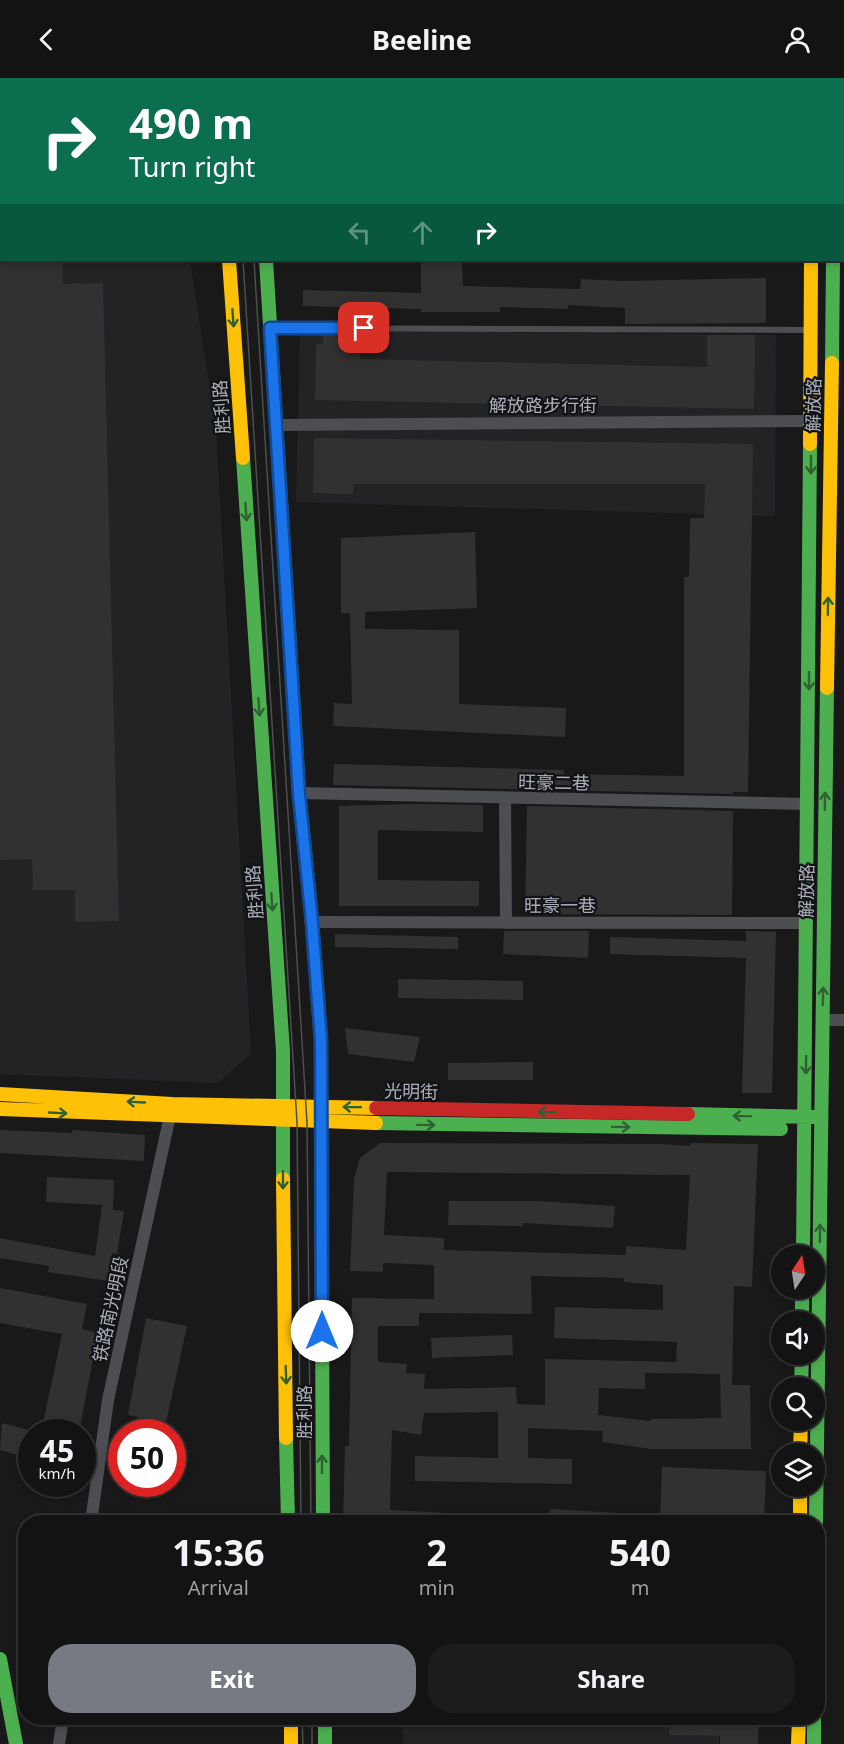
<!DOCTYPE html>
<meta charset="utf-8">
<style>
:root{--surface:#131313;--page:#1c1c1c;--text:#f1f3f6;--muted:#9d9ea0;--line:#323233;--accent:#777a82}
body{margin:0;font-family:"Noto Sans","Noto Sans SC",sans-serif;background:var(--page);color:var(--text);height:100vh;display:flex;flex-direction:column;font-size:22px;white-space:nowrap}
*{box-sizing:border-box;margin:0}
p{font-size:20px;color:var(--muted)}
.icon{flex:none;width:33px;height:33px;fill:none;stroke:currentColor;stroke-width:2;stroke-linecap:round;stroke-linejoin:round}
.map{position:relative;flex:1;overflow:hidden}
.panel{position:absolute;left:18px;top:1437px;width:807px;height:210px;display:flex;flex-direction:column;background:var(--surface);border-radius:24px;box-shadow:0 3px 9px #0003,0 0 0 2px var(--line)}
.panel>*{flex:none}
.top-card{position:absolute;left:0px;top:0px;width:844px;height:183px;box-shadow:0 3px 9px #0003,0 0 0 2px var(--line);background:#0b6e4f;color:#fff;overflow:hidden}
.needle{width:39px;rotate:12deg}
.buttons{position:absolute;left:771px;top:1167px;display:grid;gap:12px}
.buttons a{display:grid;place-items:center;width:54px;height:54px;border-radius:50%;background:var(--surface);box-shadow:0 3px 9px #0003,0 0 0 2px var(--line);font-size:30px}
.speed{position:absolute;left:18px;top:1341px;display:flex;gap:12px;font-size:30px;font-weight:700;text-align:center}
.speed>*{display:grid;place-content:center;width:78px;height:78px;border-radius:50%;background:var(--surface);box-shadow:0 3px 9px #0003,0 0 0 2px var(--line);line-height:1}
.speed small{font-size:15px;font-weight:400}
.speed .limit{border:9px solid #d22;background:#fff;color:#111}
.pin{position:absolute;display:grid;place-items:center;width:51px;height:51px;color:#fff;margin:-26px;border-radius:12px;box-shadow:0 3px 9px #0006}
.me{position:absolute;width:66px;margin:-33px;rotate:0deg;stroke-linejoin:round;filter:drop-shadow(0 0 4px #0008)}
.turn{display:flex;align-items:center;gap:21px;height:126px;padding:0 30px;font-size:27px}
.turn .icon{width:78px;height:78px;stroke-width:2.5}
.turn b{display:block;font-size:42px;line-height:51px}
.lanes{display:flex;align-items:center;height:57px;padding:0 30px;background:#0003;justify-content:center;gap:30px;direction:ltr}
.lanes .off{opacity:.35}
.eta{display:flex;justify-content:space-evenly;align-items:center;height:102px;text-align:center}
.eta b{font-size:36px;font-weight:700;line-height:42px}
.action{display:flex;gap:12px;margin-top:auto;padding:12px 30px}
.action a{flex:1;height:69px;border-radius:24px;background:var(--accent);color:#fff;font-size:24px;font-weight:700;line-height:69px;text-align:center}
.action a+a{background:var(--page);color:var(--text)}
header{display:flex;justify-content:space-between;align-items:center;height:78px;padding:0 30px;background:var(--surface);font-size:27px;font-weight:700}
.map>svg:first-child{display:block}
</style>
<header><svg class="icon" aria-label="back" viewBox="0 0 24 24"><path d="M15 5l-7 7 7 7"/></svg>Beeline<svg class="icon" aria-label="person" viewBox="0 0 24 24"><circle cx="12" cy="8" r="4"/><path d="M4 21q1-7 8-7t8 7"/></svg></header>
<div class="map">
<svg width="844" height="1666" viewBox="0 0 844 1666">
<rect width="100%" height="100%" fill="#191919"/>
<path fill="#232325" d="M502 0H660V1L502 2Z
M0 110 2 182H190L216 350 251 975 218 1005 0 996Z
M300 252 776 257 775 438 296 424Z
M403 1640H718L719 1666H403Z"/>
<path fill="#313131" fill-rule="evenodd" d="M0 182H62L63 206 103 205 119 843 75 844V812H33L32 781 0 782Z
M421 182H462L463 208 580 211 581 201 624 203 766 200V245L625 246V230L568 227V231L500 229V234H421V231L303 228V212L421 215Z
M323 257 360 258V281L707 289V257H755L754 331 315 322 316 266H323Z
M314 360 753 366 748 714H733V716L333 707 334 686 564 692V696L684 698V499H689L690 440H704L705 406H354L353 416 313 415Z
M475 454 477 530 365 534V551L459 552V626L566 630 565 659 333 648 334 625 352 626 350 535H341V460Z
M411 726 483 727V754L378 752V802L479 803V828H339V728Z
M527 728 733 733 732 837 525 836Z
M504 853H589L588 880 503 876Z
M746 853 776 854 772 1015H742L746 880 610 876V859L746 863Z
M335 856 458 859V871L335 869Z
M398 901 523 903V922L398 920Z
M345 950 420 959 414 984 348 976Z
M533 984V1002H448V985Z
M0 1052 72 1055V1052L145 1057 144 1083 0 1075Z
M380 1065 661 1066 690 1068V1065L758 1066 752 1209 734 1208 732 1307H750L751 1371H652L602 1364 603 1353 528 1350V1380L572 1381V1406L415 1403V1378L498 1380V1334L424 1335 421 1357 392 1352 390 1432 464 1436V1444H343L345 1368H349L352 1220 434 1221V1187L383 1185V1194L350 1193 354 1101 360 1080ZM387 1094 690 1097 686 1172 626 1168V1177L444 1172V1160L384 1157ZM531 1198 624 1200V1204L663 1207V1232L555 1229 554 1260 677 1264 676 1284 545 1281V1327L517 1326 516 1309 424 1311 425 1296 406 1295 407 1286 378 1284V1248H419V1235L532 1236ZM645 1295 720 1296 721 1340 651 1341V1343L598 1337 599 1310 645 1311Z
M47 1099 114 1102 113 1132 124 1133 117 1176 112 1175 108 1203 48 1194 49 1188 0 1180V1160L95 1178 102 1127 46 1124Z
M449 1123H537L615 1128 613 1150 523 1145V1148L448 1147Z
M0 1210 87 1226 82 1251 98 1255 79 1354H41L62 1256 0 1245Z
M146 1240 187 1248 166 1345 128 1337Z
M512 1257 513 1277 432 1280 431 1260Z
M2 1345 32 1353V1381L0 1372Z
M662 1389 766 1393 764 1444H660Z
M550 1431 636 1436V1444H550Z
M669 1640H759L758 1666H720V1658L669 1657Z"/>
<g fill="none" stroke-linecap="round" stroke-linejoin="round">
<path stroke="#4d4e52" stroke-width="6" d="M274 250 806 252"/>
<path stroke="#4d4e52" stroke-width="12" d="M276 347 811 343
M299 715 808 726
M505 721 506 845
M312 844 807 845
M822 942H844
M91 1444 108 1322 171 1033
M59 1666 63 1640"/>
<path stroke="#4caf50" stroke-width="14" d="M217 0V2
M257 0V2
M813 0V2
M837 0V2
M843 58H844
M0 79H2
M843 79H844
M266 182 299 715 310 823
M832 285 833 182
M243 380 283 973V1101
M321 1014 323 1444
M688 1036 817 1039
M376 1045 781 1051
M803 1178 810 366
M802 1210V1244
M801 1310 802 1276
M286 1360 288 1444
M816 1444 827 610
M0 1581 16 1666
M325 1640V1666
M814 1640V1666"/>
<path stroke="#ffc107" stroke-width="14" d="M229 182 243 380
M810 366 811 182
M827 610 832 285
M0 1016 172 1026 376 1030
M0 1031 376 1045
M283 1101 286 1360
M800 1376 801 1342
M800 1408V1444
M291 1640V1666
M798 1666 799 1640"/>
<path stroke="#c62828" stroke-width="14" d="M0 53H2
M310 823 321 962V1014
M376 1030 688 1036"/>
<path stroke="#4d4e51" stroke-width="1.5" d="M232 0V2
M243 0V2
M243 182 297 1044 301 1444
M254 182 307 1045 311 1444
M302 1640 303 1666
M312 1640V1666"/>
</g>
<defs><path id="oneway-shaft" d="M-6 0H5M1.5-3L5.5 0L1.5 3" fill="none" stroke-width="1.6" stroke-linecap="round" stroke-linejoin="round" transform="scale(1.5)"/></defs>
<g stroke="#306132">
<use href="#oneway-shaft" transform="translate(233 240) rotate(86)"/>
<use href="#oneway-shaft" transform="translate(811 387) rotate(90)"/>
<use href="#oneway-shaft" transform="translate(246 434) rotate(86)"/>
<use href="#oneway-shaft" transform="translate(828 528) rotate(-89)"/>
<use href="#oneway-shaft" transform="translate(809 603) rotate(90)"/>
<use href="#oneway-shaft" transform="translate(259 629) rotate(86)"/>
<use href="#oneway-shaft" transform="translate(825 723) rotate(-89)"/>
<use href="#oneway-shaft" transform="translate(272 824) rotate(86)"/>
<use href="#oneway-shaft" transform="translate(823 918) rotate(-89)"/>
<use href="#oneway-shaft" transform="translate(806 987) rotate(91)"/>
<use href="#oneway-shaft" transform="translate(136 1024) rotate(-177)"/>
<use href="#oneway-shaft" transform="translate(352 1029) rotate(-179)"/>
<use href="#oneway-shaft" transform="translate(547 1034) rotate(-179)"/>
<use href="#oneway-shaft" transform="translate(58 1035) rotate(3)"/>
<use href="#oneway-shaft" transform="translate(742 1038) rotate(-179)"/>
<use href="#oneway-shaft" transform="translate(426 1047) rotate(1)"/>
<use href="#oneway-shaft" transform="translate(621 1049) rotate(1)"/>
<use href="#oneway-shaft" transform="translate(283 1102) rotate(90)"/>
<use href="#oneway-shaft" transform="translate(820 1155) rotate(-89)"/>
<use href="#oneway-shaft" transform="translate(286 1297) rotate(88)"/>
<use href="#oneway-shaft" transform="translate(322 1386) rotate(-90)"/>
</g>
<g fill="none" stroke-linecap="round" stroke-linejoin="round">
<defs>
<path id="route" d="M322 1253 321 962 312 844 299 716 270 250H364"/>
</defs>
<use href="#route" stroke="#114b97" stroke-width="15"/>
<use href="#route" stroke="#1a73e8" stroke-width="10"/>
</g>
<g text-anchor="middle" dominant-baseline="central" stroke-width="4.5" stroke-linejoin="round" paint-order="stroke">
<g font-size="18" fill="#aaafba" stroke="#131315">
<text x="543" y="327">解放路步行街</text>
<text transform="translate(813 327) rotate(-89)">解放路</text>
<text transform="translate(221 329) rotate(-94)">胜利路</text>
<text transform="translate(554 704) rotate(1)">旺豪二巷</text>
<text transform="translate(806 813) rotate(-89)">解放路</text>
<text transform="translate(254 814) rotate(-94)">胜利路</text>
<text x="560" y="827">旺豪一巷</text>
<text transform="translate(411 1013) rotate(1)">光明街</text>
<text transform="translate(110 1231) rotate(-78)">铁路南光明段</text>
<text transform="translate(304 1334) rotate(-90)">胜利路</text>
</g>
</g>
</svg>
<div class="buttons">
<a><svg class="needle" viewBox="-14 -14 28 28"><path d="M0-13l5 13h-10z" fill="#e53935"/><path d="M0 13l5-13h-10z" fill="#9d9ea0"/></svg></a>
<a><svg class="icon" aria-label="sound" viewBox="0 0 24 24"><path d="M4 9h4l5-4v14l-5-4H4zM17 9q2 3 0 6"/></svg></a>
<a><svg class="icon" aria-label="search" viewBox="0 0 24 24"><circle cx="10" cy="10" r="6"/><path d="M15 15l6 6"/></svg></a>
<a><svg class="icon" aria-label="layers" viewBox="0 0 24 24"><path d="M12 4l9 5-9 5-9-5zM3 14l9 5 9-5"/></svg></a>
</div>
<div class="speed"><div>45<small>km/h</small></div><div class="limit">50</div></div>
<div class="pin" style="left:364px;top:250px;background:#d93025"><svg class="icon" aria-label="arrive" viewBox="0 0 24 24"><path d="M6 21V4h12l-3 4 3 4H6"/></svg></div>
<svg class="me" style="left:322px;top:1253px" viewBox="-20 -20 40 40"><circle r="19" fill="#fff"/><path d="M0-13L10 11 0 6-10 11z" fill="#1a73e8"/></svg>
<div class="top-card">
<div class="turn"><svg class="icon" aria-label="right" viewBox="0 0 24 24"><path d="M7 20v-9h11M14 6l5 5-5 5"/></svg><div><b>490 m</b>Turn right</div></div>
<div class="lanes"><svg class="icon off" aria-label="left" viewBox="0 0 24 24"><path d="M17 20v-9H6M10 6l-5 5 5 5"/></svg><svg class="icon off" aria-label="ahead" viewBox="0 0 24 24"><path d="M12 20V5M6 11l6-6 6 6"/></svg><svg class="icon" aria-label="right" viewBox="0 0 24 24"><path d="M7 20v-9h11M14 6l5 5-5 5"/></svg></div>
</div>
<section class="panel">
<div class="eta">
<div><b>15:36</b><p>Arrival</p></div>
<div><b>2</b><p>min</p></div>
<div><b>540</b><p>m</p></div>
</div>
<div class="action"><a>Exit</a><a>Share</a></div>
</section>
</div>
